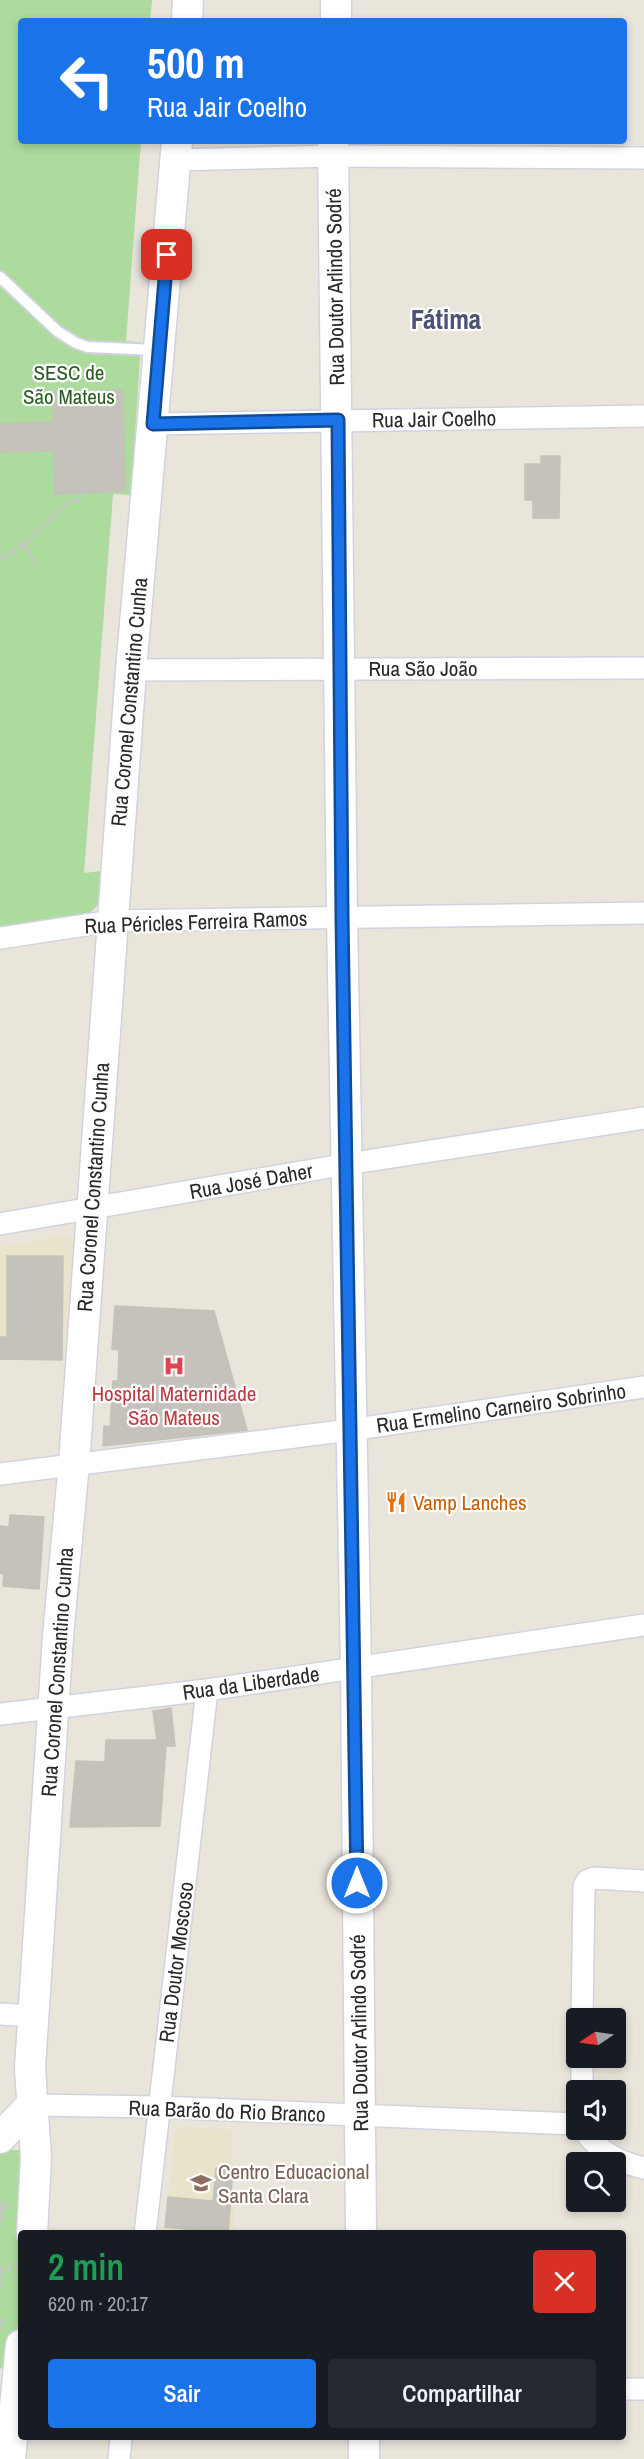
<!DOCTYPE html>
<html lang="pt">
<meta charset="utf-8">
<style>
:root{--surface:#171b24;--page:#242831;--text:#f1f3f6;--muted:#9ea1a6;--accent:#1a73e8}
body{margin:0;font-family:"Archivo Narrow",sans-serif;background:var(--page);color:var(--text);height:100vh;display:flex;flex-direction:column;font-size:22px;white-space:nowrap}
*{box-sizing:border-box;margin:0}
p{font-size:20px;color:var(--muted)}
.icon{flex:none;width:33px;height:33px;fill:none;stroke:currentColor;stroke-width:2;stroke-linecap:round;stroke-linejoin:round}
.map{position:relative;flex:1;overflow:hidden}
.details{position:absolute;left:18px;top:2230px;width:608px;height:210px;display:flex;flex-direction:column;background:var(--surface);border-radius:6px;box-shadow:0 3px 9px #0003}
.details>*{flex:none}
.guide{position:absolute;left:18px;top:18px;width:609px;height:126px;border-radius:6px;box-shadow:0 3px 9px #0003;background:#1a73e8;color:#fff;overflow:hidden}
.needle{width:39px;rotate:257deg}
.fabs{position:absolute;left:566px;top:2008px;display:grid;gap:12px}
.fabs a{display:grid;place-items:center;width:60px;height:60px;border-radius:6px;background:var(--surface);box-shadow:0 3px 9px #0003;font-size:30px}
.pin{position:absolute;display:grid;place-items:center;width:51px;height:51px;color:#fff;margin:-26px;border-radius:12px;box-shadow:0 3px 9px #0006}
.me{position:absolute;width:66px;margin:-33px;rotate:0deg;stroke-linejoin:round;filter:drop-shadow(0 0 4px #0008)}
.turn{display:flex;align-items:center;gap:21px;height:126px;padding:0 30px;font-size:27px}
.turn .icon{width:78px;height:78px;stroke-width:2.5}
.turn b{display:block;font-size:42px;line-height:51px}
.round{display:grid;place-items:center;flex:none;width:63px;height:63px;border-radius:6px;background:var(--page)}
.head{display:flex;align-items:center;justify-content:space-between;height:102px;padding:0 30px}
h1{font-size:36px;font-weight:600;line-height:45px;color:#1e9e55}
.cta{display:flex;gap:12px;margin-top:auto;padding:12px 30px}
.cta a{flex:1;height:69px;border-radius:6px;background:var(--accent);color:#fff;font-size:24px;font-weight:600;line-height:69px;text-align:center}
.cta a+a{background:var(--page);color:var(--text)}
.map>svg:first-child{display:block}
</style>
<div class="map">
<svg width="644" height="2459" viewBox="0 0 644 2459">
<rect width="100%" height="100%" fill="#eae5db"/>
<path fill="#eae3cc" d="M65 1236 71 1238 74 1242 67 1359 0 1360V1248Z
M184 2126 231 2130 235 2233 164 2234 175 2133Z"/>
<path fill="#acdb9d" d="M0 0H152L150 21H21V141H141L126 341 141 342 131 495 113 494 84 873 101 871 98 905 90 913 0 927Z
M0 2150H24L21 2287 15 2355 10 2363 0 2369Z"/>
<path fill="#c5c2bb" stroke="#c4c1b6" stroke-width="1.5" d="M123 390 125 491 55 494 54 451 0 452V424L54 422 53 393Z
M541 456H560L559 518H533V500H525V464H541Z
M7 1256H63L62 1360 0 1359V1337H7Z
M115 1306 214 1311 247 1430 103 1446 104 1426 110 1427 113 1381H118L119 1350 112 1349Z
M10 1515 44 1517 39 1589 3 1586 4 1574 0 1573V1526L9 1527Z
M171 1708 175 1746H166L160 1826 70 1827 76 1761 105 1762 106 1740H157L153 1711Z
M216 2168 233 2170 228 2233 165 2227 168 2197 213 2201Z"/>
<g fill="none" stroke-linecap="round" stroke-linejoin="round">
<defs>
<path id="lane" d="M0 277 57 331 76 343 88 347 157 350"/>
<path id="street" d="M175 160 333 156 644 158
M153 424 644 416
M131 670 644 668
M0 938 112 921 644 913
M0 1224 347 1164 644 1118
M0 1474 350 1430 644 1387
M0 1714 207 1690 644 1625
M0 2014 34 2016
M582 2019 584 1886 587 1881 594 1878 644 1881
M582 2091V2058
M31 2105 159 2107 576 2124
M584 2130C597 2151 621 2163 644 2168
M145 2234 207 1690
M622 2389H644
M119 2459 121 2438"/>
<path id="secondary" d="M187 21 188 0
M336 21V0
M333 141 342 917 356 1669 361 2234
M0 2138 31 2105
M32 2234 36 2158 30 2068 58 1636 74 1463 131 670 177 141
M364 2438V2459
M10 2459 21 2345"/>
</defs>
<use href="#lane" stroke="#d1d2e0" stroke-width="14"/>
<use href="#street" stroke="#d1d2e0" stroke-width="24"/>
<use href="#secondary" stroke="#d1d2e0" stroke-width="33"/>
<path stroke="#c7c7c7" stroke-width="4" stroke-dasharray="4.5 3" stroke-linecap="butt" d="M24 544 36 566
M0 559 24 544 68 501 79 500V493
M0 2201 3 2213 0 2226
M1 2206 10 2205
M0 2269 21 2266
M0 2270 3 2278 0 2291
M0 2318 3 2329"/>
<use href="#lane" stroke="#fff" stroke-width="10"/>
<use href="#street" stroke="#fff" stroke-width="21"/>
<use href="#secondary" stroke="#fff" stroke-width="30"/>
</g>
<g fill="none" stroke-linecap="round" stroke-linejoin="round">
<defs>
<path id="route" d="M167 255 153 424 338 420 342 917 357 1883"/>
</defs>
<use href="#route" stroke="#114b97" stroke-width="15"/>
<use href="#route" stroke="#1a73e8" stroke-width="10"/>
</g>
<defs>
<symbol id="hospital-bare" viewBox="-9 -9 18 18"><path d="M-5-5h3v3.5h4V-5h3V5h-3V1.5h-4V5h-3Z" fill="#e0444e" stroke="#fff" stroke-width="2.5" paint-order="stroke"/></symbol>
<symbol id="restaurant-bare" viewBox="-9 -9 18 18"><path d="M-5-6h1v4h1v-4h1v4h1v-4h1v5L-1.5 .5V6h-2V.5L-5-1ZM5-6V6H3V1.5H1.5Q1.5-4 5-6Z" fill="#e8710a" stroke="#fff" stroke-width="2.5" paint-order="stroke"/></symbol>
<symbol id="school-bare" viewBox="-9 -9 18 18"><path d="M0-5L7-2L0 1L-7-2ZM-4 1L0 2.5L4 1V4Q0 6-4 4Z" fill="#8d6e63" stroke="#fff" stroke-width="2.5" paint-order="stroke"/></symbol>
</defs>
<g fill-rule="evenodd">
<use href="#hospital-bare" x="159" y="1351" width="30" height="30"/>
<use href="#restaurant-bare" x="381" y="1487" width="30" height="30"/>
<use href="#school-bare" x="186" y="2168" width="30" height="30"/>
</g>
<g text-anchor="middle" dominant-baseline="central" stroke-width="4.5" stroke-linejoin="round" paint-order="stroke">
<g font-size="21" fill="#282828" stroke="#fff">
<text transform="translate(335 287) rotate(-91)">Rua Doutor Arlindo Sodré</text>
<text transform="translate(434 419) rotate(-1)">Rua Jair Coelho</text>
<text x="423" y="668">Rua São João</text>
<text transform="translate(129 702) rotate(-85)">Rua Coronel Constantino Cunha</text>
<text transform="translate(196 922) rotate(-2)">Rua Péricles Ferreira Ramos</text>
<text transform="translate(251 1181) rotate(-10)">Rua José Daher</text>
<text transform="translate(93 1187) rotate(-86)">Rua Coronel Constantino Cunha</text>
<text transform="translate(501 1408) rotate(-8)">Rua Ermelino Carneiro Sobrinho</text>
<text transform="translate(57 1672) rotate(-86)">Rua Coronel Constantino Cunha</text>
<text transform="translate(251 1683) rotate(-8)">Rua da Liberdade</text>
<text transform="translate(176 1962) rotate(-83)">Rua Doutor Moscoso</text>
<text transform="translate(359 2033) rotate(-91)">Rua Doutor Arlindo Sodré</text>
<text transform="translate(227 2111) rotate(2)">Rua Barão do Rio Branco</text>
</g>
<g font-size="21" fill="#275e20" stroke="#fff">
<text x="69" y="372">SESC de<tspan x="69" dy="24">São Mateus</tspan></text>
</g>
<g font-size="21" fill="#be3a42" stroke="#fff">
<text x="174" y="1393">Hospital Maternidade<tspan x="174" dy="24">São Mateus</tspan></text>
</g>
<g font-size="21" fill="#c56008" stroke="#fff" text-anchor="start">
<text x="413" y="1502">Vamp Lanches</text>
</g>
<g font-size="21" fill="#785e54" stroke="#fff" text-anchor="start">
<text x="218" y="2171">Centro Educacional<tspan x="218" dy="24">Santa Clara</tspan></text>
</g>
<g font-size="27" font-weight="bold" fill="#4d5175" stroke="#fff">
<text x="446" y="319">Fátima</text>
</g>
</g>
</svg>
<div class="fabs">
<a><svg class="needle" viewBox="-14 -14 28 28"><path d="M0-13l5 13h-10z" fill="#e53935"/><path d="M0 13l5-13h-10z" fill="#9ea1a6"/></svg></a>
<a><svg class="icon" aria-label="sound" viewBox="0 0 24 24"><path d="M4 9h4l5-4v14l-5-4H4zM17 9q2 3 0 6"/></svg></a>
<a><svg class="icon" aria-label="search" viewBox="0 0 24 24"><circle cx="10" cy="10" r="6"/><path d="M15 15l6 6"/></svg></a>
</div>
<div class="pin" style="left:167px;top:255px;background:#d93025"><svg class="icon" aria-label="arrive" viewBox="0 0 24 24"><path d="M6 21V4h12l-3 4 3 4H6"/></svg></div>
<svg class="me" style="left:357px;top:1883px" viewBox="-20 -20 40 40"><circle r="17" fill="#1a73e8" stroke="#fff" stroke-width="3"/><path d="M0-11L8 9 0 5-8 9z" fill="#fff"/></svg>
<div class="guide">
<div class="turn"><svg class="icon" aria-label="left" viewBox="0 0 24 24"><path d="M17 20v-9H6M10 6l-5 5 5 5"/></svg><div><b>500 m</b>Rua Jair Coelho</div></div>
</div>
<section class="details">
<div class="head"><div><h1>2 min</h1><p>620 m · 20:17</p></div><a class="round" style="background:#d93025;color:#fff"><svg class="icon" aria-label="close" viewBox="0 0 24 24"><path d="M6 6l12 12M18 6L6 18"/></svg></a></div>
<div class="cta"><a>Sair</a><a>Compartilhar</a></div>
</section>
</div>
